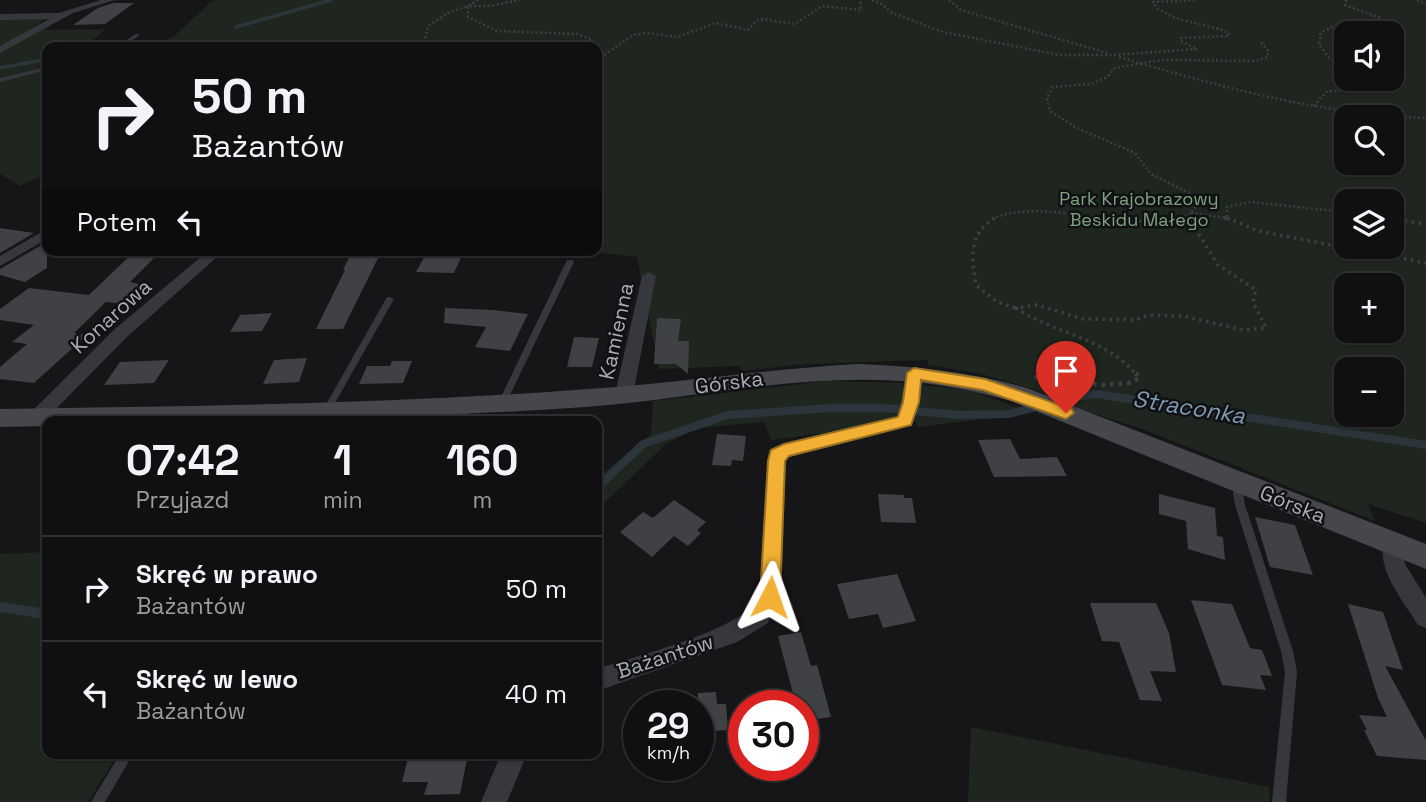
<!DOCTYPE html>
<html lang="pl">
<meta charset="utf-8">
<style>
:root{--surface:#101012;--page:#1e1e20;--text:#f1f3f6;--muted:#9c9d9f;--line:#303032}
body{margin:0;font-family:"Space Grotesk",sans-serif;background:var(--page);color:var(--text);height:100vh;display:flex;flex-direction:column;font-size:26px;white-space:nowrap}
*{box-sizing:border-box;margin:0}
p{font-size:23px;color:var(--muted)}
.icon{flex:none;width:38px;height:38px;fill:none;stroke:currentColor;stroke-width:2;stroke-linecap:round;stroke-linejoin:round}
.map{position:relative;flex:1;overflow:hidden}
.details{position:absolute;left:42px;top:416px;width:560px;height:343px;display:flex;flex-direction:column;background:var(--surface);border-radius:14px;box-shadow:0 2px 5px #0004,0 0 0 2px var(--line)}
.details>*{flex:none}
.banner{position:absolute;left:42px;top:42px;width:560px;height:214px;border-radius:14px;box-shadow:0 2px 5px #0004,0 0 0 2px var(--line);background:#101012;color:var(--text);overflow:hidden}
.controls{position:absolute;left:1334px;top:21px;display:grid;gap:14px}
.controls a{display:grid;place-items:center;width:70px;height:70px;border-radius:14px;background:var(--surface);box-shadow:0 2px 5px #0004,0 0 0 2px var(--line);font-size:35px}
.speed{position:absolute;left:623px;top:690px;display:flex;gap:14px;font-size:35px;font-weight:700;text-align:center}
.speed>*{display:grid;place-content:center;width:91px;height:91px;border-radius:50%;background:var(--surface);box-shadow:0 2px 5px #0004,0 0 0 2px var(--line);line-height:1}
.speed small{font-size:18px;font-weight:400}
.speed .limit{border:10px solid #d22;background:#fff;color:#111}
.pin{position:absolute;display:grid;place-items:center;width:60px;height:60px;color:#fff;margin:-72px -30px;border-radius:50% 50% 50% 0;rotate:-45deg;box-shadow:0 0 7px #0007}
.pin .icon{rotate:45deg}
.me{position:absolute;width:77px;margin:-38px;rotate:4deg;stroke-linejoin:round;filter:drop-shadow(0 0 5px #0008)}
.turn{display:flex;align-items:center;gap:24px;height:147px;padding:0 35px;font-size:32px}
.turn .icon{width:91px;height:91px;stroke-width:2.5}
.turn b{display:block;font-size:49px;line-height:60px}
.then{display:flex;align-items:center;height:66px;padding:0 35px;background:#0003;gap:14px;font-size:26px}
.eta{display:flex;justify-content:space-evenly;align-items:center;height:119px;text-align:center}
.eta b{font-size:42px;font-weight:700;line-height:49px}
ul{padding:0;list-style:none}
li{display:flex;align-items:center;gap:21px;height:105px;padding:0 35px;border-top:2px solid var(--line)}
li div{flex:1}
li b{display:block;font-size:26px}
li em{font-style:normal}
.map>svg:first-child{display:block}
</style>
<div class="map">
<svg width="1426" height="802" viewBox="0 0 1426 802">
<rect width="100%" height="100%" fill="#161618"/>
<path fill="#1e261f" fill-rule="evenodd" d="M218 0H1426V523L1368 504 1375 521 1145 430 1062 403 1037 390 978 373 928 365 927 360 803 364 741 371 740 366 659 369 637 257 577 250H597V47H124L172 38 212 1ZM1346 33H1391V79H1346ZM1346 117H1391V163H1346ZM1346 201H1391V247H1346ZM1346 285H1391V331H1346ZM1346 369H1391V415H1346Z
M50 18 44 20 0 49V19Z
M48 26H51L45 30 106 29 84 47H47V173L20 186 0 174V52Z
M827 381 903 383 906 390 901 416 852 429 771 440 764 422 698 428 667 443 597 510V478L651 434 653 401Z
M922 385 971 391 1034 413 918 427 913 418Z
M47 552V754H118L88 802H0V554Z
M971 727 1269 787 1270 802H968Z"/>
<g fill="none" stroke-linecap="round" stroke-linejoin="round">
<path stroke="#2c353c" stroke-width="3.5" d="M236 27 331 0
M0 68 47 59"/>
<path stroke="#2c353c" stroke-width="8" d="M1046 400 1097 394 1426 445
M597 488 643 444 728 415 831 408H885L958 415 1009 414 1036 407"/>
<path stroke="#2c353c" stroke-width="10" d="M0 607 47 614"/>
</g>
<path fill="#404145" d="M113 3H134L105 24 73 25 98 8Z
M0 228 34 233 0 253Z
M47 242V268L25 282 0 275V269Z
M136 250H162L130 282 147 286 126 304 106 302 74 333 87 335 34 383 0 379V367L27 344 12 342 34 325 0 320V309L29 288 89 295Z
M435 250H458L456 253H463L454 273 416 272 427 252Z
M381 252 343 329H316L345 270H343L351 253Z
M445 308 494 310 528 314 510 351 475 347 486 327 444 323Z
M272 313 262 331 230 332 240 315Z
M657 318 681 319 678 341H689L688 374 676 364H654Z
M574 337 599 338 592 367H567Z
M307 358 299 382 263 384 274 360Z
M169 360 154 383 104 385 120 362Z
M392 361H412L403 383 359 384 367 366H390Z
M717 434 746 436 743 461 732 460 731 466 712 465Z
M1010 439 1020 459 1057 457 1067 476 994 477 978 440Z
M878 494 904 495V498H912L916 523 881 522Z
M1159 494 1215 508 1217 536 1223 537 1225 560 1188 549 1186 521 1159 514Z
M674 500 706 522 697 530 701 533 688 546 674 536 652 557 620 532 643 512 653 518Z
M1255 517 1295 525 1313 575 1270 567Z
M897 574 916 621 883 628 878 614 849 619 837 584Z
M1191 600 1232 604 1250 648 1262 650 1272 676 1260 675 1266 690 1222 685Z
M1090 603H1156L1169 633 1176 672 1150 671 1162 701 1140 700 1119 642 1102 641Z
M1348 604 1383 612 1403 670 1385 666 1426 741V760L1377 756 1364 730H1367L1359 715 1387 717 1378 698Z
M801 632 811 666 817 665 831 717 803 721V705H796L778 636Z
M716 692 717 704H726L728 730 698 732V693Z
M409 754H468L460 794 424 795 428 782H402Z"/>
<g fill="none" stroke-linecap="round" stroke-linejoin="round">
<path stroke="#3d3f44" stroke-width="2.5" stroke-dasharray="2 2.5" stroke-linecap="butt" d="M478 0 468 6H489L520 0
M872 0 882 4 890 12 943 32 1059 55H1114L1197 49 1181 41V38L1229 36 1228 32 1219 29 1175 18 1158 9 1153 2 1196 0
M949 0 961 10 1107 53
M1346 0 1345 5 1381 18 1379 22 1335 26 1321 32 1319 44 1329 58 1346 68
M1417 0 1426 4
M423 47 428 26 448 13 468 6V17L497 31 577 34 591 39 590 42 574 47
M1119 57C1220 87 1320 114 1426 118
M597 60 633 35 647 33 677 37 716 23 748 30 757 20 762 19 795 24 822 6 861 10 860 0
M1314 106 1326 92 1360 88 1368 85 1361 79
M1191 213 1227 218
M992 219C1028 203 1076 216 1114 219
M1166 219 1188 216
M1190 219 1188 216 1197 205 1189 193 1151 174 1135 153 1077 128 1050 111 1047 98 1053 87 1091 84 1107 77 1115 68 1161 60 1255 61 1268 57V51L1261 42
M1230 219 1227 218V207L1250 202 1346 212"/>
<path stroke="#3d3f44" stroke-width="3.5" stroke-dasharray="2.5 4.5" stroke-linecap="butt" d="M995 218C969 232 971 258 976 285L997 302 1016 308
M1097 218 1140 221 1179 218
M1224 218H1227
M1227 218 1258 231 1426 263
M1391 219 1426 224
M1134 372C1104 338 1053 333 1016 308L1037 305 1083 319 1135 320 1149 315 1183 316 1243 330 1266 328 1253 302 1256 290 1218 265 1189 218"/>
<path stroke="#3d3f44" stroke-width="4.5" stroke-dasharray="3.5 5" stroke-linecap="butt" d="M1034 377 1103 385 1129 383 1140 378 1133 370"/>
<path fill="#37383d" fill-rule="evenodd" d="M136 34 140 35 121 47H116Z
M47 67V70L0 82V78Z
M567 260H573L574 262 507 401 506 403H500L499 401Z
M387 297H390L394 299 331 410H325L324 408Z
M468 402 472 405 467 422H458L464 405Z
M1241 479 1244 480 1246 483 1243 493 1245 505 1293 651 1297 672 1286 802H1272L1285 672 1281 651 1235 505 1233 493 1238 480Z
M120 754H133L105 802H91Z"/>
<path fill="#37383d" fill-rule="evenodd" d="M101 0H115L73 13 0 53V46L49 19 0 20V14L59 13Z
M47 229V239L0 266V256Z
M209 250H225L127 337 42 423H30L27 418 30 413 115 329Z
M649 272 656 276 633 394 624 400 615 394 642 276Z
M914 367 922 373 920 402 911 426 786 458 781 597 768 623 737 642 597 691V669C632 657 746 629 759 597L768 455 770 450 784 444 898 416 906 373Z
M1393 535 1400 538 1405 564 1426 598V628L1418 625C1405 603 1372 565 1386 538Z
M501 754H527L507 802H481Z"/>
<path fill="#45474d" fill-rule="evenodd" d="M858 364C916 366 971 372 1027 388L1426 544V569L1011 401C979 392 946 385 913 382 804 372 694 399 586 407 407 419 227 422 47 422V426L0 427V409C196 406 393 404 588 389 678 383 767 369 858 364Z"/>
</g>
<path fill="#f2b134" stroke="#9d7322" stroke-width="2" d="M914 368 985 379 1072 409 1074 413 1066 419 983 390 921 380 919 402 911 425 789 456 785 461 780 597 777 603 770 606 763 603 760 597 768 461 771 450 784 444 898 417 903 402 907 373Z"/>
<g text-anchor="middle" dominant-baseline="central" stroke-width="5" stroke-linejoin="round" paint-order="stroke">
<g font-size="18" fill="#7fa381" stroke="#111113">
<text x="1139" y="198">Park Krajobrazowy<tspan x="1139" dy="21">Beskidu Małego</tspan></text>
</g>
<g font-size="21" fill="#a8adb8" stroke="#111113">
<text transform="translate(111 316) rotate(-42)">Konarowa</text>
<text transform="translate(616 331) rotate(-78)">Kamienna</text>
<text transform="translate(729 382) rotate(-7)">Górska</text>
<text transform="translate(1293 504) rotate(22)">Górska</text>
<text transform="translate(665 656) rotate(-18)">Bażantów</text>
</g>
<g font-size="23" font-style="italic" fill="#7f9bb3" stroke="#111113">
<text transform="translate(1189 407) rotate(9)">Straconka</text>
</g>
</g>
</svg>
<div class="controls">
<a><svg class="icon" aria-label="sound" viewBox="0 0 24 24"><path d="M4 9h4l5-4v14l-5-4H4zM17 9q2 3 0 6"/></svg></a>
<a><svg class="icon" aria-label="search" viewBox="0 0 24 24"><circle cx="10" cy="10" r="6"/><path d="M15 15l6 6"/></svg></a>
<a><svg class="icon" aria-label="layers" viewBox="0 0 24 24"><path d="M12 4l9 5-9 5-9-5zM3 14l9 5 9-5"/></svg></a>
<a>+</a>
<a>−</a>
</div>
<div class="speed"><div>29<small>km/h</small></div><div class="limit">30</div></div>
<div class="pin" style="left:1066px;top:413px;background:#d93025"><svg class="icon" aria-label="arrive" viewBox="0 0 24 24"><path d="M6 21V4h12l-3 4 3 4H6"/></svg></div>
<svg class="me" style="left:770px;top:597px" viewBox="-20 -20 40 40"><path d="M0-17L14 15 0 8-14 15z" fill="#f2b134" stroke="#fff" stroke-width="4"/></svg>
<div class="banner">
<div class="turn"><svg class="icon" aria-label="right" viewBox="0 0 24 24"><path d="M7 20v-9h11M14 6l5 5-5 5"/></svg><div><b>50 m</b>Bażantów</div></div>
<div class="then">Potem<svg class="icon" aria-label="left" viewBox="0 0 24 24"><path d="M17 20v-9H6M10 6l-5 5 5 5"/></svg></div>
</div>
<section class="details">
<div class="eta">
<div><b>07:42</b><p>Przyjazd</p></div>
<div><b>1</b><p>min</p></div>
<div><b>160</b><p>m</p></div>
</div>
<ul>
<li><svg class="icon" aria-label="right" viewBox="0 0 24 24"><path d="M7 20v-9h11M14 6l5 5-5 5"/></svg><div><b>Skręć w prawo</b><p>Bażantów</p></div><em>50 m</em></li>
<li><svg class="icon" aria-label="left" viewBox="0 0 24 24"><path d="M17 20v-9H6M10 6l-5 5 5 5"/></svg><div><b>Skręć w lewo</b><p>Bażantów</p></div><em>40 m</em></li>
</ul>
</section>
</div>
